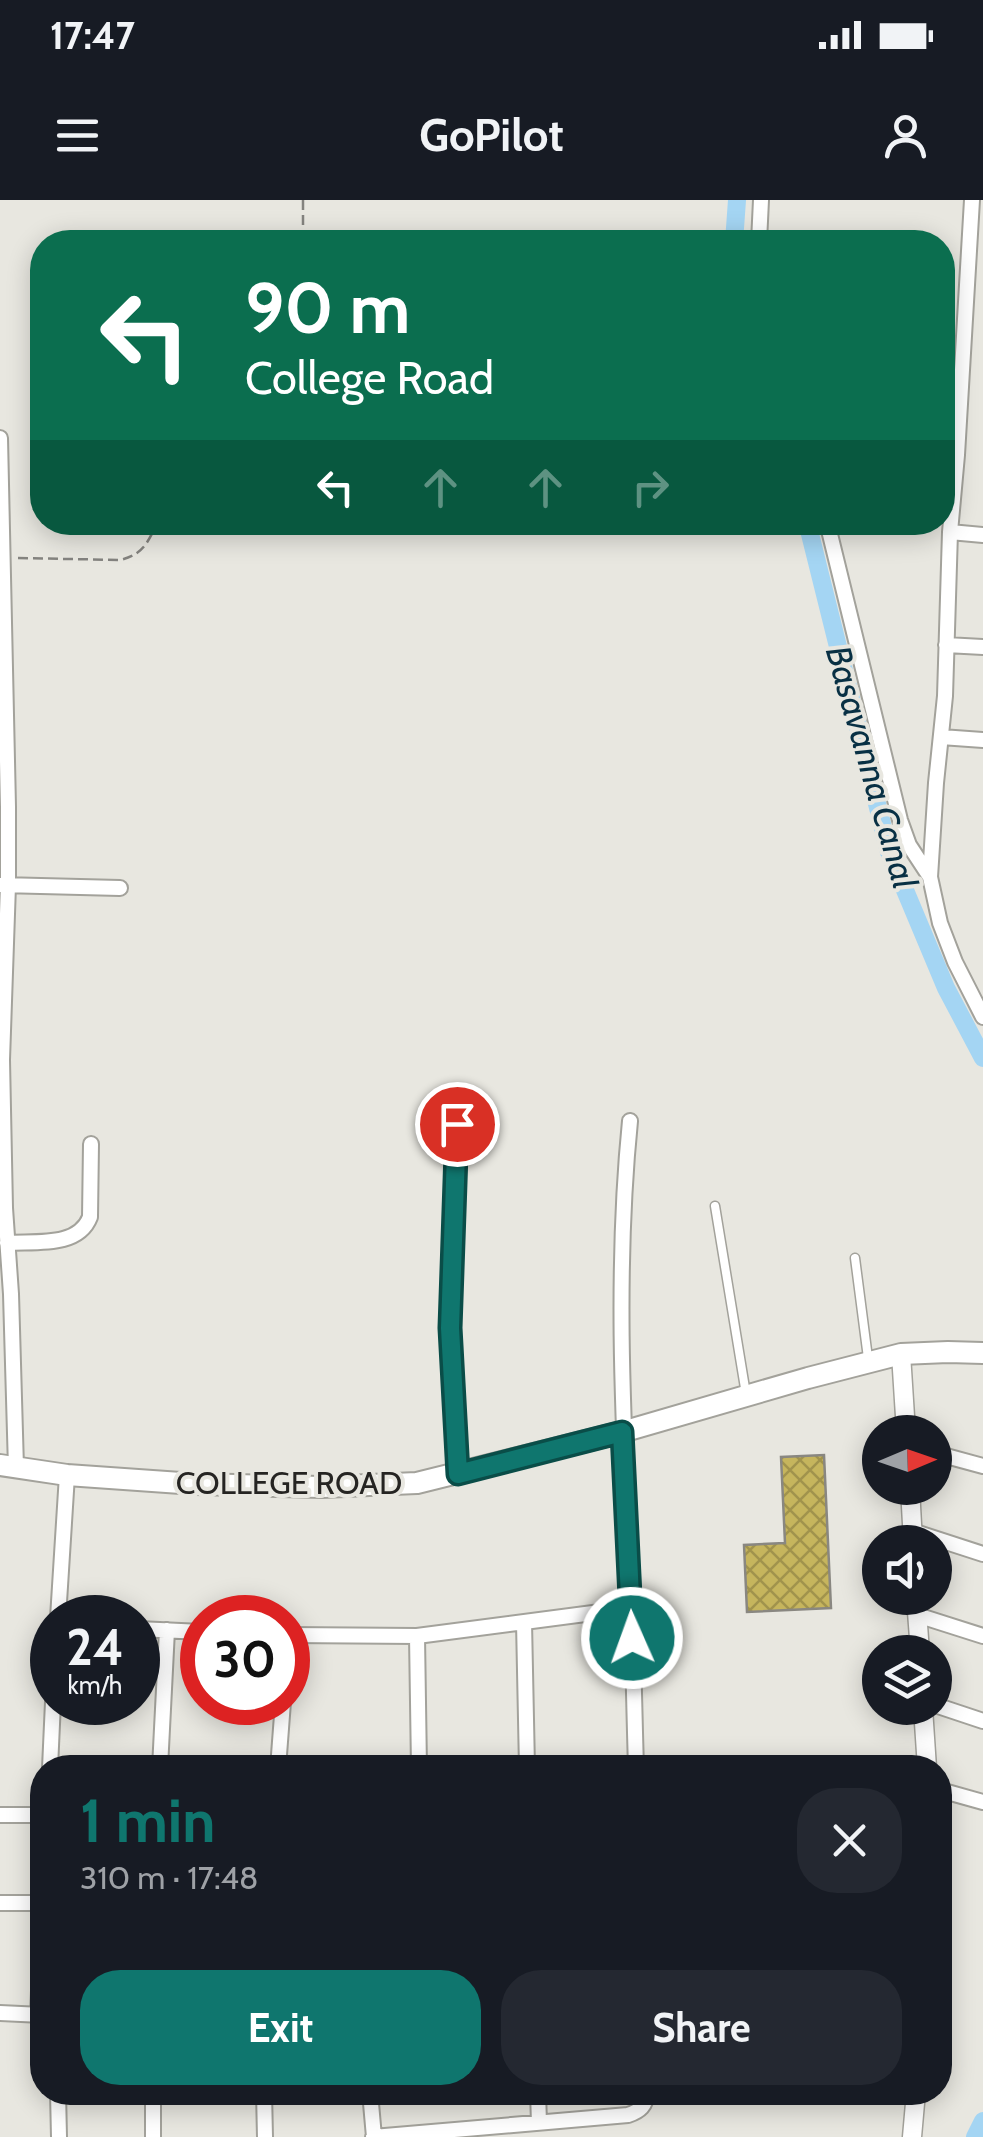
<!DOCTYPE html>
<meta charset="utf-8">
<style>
:root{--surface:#171b24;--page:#242831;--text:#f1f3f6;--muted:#9ea1a6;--accent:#0f766e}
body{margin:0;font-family:Cabin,sans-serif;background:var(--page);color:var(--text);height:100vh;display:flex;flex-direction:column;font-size:38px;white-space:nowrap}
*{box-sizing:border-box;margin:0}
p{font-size:32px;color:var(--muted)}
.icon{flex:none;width:55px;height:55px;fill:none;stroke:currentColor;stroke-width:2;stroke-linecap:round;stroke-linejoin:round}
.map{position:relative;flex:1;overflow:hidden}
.sheet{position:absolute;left:30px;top:1555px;width:922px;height:350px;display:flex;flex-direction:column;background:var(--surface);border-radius:40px;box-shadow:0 5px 25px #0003}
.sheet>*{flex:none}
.hud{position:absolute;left:30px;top:30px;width:925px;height:305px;border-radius:40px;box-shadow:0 5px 25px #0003;background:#0b6e4f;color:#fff;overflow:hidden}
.needle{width:65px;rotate:88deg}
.buttons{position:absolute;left:862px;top:1215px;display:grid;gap:20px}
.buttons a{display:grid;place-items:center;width:90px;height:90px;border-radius:50%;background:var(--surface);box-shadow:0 5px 25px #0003;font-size:50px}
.speed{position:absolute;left:30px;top:1395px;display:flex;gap:20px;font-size:50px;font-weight:700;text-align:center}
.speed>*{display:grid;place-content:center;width:130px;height:130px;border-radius:50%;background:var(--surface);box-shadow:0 5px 25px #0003;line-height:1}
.speed small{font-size:25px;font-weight:400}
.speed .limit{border:15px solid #d22;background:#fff;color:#111}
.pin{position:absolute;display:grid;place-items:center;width:85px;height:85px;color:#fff;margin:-42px;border:5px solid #fff;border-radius:50%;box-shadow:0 2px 10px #0007}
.me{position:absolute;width:110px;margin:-55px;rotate:358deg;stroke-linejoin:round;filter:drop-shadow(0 0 8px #0008)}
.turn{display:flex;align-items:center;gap:35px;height:210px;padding:0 50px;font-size:45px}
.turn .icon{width:130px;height:130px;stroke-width:2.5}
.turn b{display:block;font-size:70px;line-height:85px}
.lanes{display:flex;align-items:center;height:95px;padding:0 50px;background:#0003;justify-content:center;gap:50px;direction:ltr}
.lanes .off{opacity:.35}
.round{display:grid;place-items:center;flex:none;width:105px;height:105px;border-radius:40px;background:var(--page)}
.headline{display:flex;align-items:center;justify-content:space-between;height:170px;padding:0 50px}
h1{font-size:60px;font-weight:700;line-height:75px;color:var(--accent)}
.action{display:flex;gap:20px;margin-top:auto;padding:20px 50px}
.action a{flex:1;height:115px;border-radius:40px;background:var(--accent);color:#fff;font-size:40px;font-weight:700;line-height:115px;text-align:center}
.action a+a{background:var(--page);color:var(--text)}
.status{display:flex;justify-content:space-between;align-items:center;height:70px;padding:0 50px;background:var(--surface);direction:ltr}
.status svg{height:28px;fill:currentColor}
header{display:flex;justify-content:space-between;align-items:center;height:130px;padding:0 50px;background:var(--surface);font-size:45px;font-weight:700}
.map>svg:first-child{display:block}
</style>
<div class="status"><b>17:47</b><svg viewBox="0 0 49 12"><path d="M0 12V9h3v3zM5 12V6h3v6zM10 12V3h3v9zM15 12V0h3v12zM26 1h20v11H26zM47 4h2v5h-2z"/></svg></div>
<header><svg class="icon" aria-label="menu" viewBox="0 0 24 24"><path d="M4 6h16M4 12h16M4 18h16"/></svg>GoPilot<svg class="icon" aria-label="person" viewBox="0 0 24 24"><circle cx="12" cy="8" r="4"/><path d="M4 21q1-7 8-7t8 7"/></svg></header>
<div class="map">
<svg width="983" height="1937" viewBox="0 0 983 1937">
<defs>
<pattern id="building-cross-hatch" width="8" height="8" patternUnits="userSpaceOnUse" patternTransform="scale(2.5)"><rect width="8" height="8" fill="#c6b55d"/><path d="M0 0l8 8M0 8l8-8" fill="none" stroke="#a1934c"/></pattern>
</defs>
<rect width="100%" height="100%" fill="#e8e7e0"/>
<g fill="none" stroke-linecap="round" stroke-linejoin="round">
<path stroke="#a4d5f3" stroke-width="18" d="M734 42 737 0
M807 322 889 652 946 788 983 858
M975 1937 983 1921"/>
</g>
<path fill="url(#building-cross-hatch)" stroke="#898781" stroke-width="2.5" d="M824 1255 831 1408 747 1412 744 1345 785 1343 781 1257Z"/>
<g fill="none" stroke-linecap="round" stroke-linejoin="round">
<defs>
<path id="service" d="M715 1006 746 1194
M855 1058 868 1158"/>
<path id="minor" d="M972 0 957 255 950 332 945 496 936 583 930 677 940 723 955 762 983 817
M759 42 761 0
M0 238 8 607V685L2 860 5 1008 11 1094 16 1268
M827 322 900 620 909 645 930 677
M950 332 983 335
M946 445 983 447
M941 537 983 540
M1 685 120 688
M630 921C615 1070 623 1220 630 1370 633 1435 634 1502 636 1568
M457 924 451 1129 458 1274
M7 1043C35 1041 78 1048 90 1017L91 944
M935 1253 983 1266
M912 1331 983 1354
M917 1415 983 1436
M58 1418 67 1275
M524 1422 527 1568
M138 1429 202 1432
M288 1435 417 1436 631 1408
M417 1436 419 1568
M935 1505 983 1521
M50 1568 53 1502
M160 1568 167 1430
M278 1568 283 1502
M940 1590 983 1602
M0 1615H42
M0 1703H42
M0 1813 42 1815
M38 1815 42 1717
M58 1892 59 1937
M153 1892V1937
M264 1892 265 1937
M370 1892 374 1937
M538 1892 539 1923
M373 1937 628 1915C640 1911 646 1906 647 1892"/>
<path id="tertiary" d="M901 1154 906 1232
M910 1288 913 1342
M916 1398 920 1452
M923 1508 927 1568
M912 1937 916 1892"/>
<path id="secondary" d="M0 1265 67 1275 195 1284 322 1287 417 1283 622 1232 808 1178 901 1154 948 1152 983 1153"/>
</defs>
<use href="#service" stroke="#a3a29b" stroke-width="11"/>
<use href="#minor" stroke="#a3a29b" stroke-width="18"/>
<use href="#tertiary" stroke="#a3a29b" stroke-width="21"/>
<use href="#secondary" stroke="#a3a29b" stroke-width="24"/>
<path stroke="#84837f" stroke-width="2.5" stroke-dasharray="10 5" stroke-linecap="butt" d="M303 0V42
M18 358 120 360C144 354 147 343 158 322"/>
<use href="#service" stroke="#fff" stroke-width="8"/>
<use href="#minor" stroke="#fff" stroke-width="14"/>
<use href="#tertiary" stroke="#fff" stroke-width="18"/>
<use href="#secondary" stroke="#fff" stroke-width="20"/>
</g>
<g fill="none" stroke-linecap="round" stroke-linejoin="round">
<defs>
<path id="route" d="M457 924 450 1128 458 1274 622 1232 632 1438"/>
</defs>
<use href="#route" stroke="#0a4d48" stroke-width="25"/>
<use href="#route" stroke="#0f766e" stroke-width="18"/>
</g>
<g text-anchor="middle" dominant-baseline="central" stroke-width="8" stroke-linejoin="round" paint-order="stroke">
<g font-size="32" fill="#252422" stroke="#e8e7e0">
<text x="289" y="1282">COLLEGE ROAD</text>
</g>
<g font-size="35" font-style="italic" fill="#083044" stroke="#e8e7e0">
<text transform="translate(872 567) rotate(74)">Basavanna Canal</text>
</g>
</g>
</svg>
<div class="buttons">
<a><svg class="needle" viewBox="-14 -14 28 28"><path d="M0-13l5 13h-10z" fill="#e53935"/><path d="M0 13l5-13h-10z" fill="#9ea1a6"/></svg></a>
<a><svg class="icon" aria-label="sound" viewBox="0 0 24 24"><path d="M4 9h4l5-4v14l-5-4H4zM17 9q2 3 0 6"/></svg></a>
<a><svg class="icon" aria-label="layers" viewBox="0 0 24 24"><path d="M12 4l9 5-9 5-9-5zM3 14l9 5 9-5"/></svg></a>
</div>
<div class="speed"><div>24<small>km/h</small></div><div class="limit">30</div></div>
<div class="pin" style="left:457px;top:924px;background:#d93025"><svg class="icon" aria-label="arrive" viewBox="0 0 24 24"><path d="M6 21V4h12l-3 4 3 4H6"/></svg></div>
<svg class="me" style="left:632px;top:1438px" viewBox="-20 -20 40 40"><circle r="17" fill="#0f766e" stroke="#fff" stroke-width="3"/><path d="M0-11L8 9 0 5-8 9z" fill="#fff"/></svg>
<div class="hud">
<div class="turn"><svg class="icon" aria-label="left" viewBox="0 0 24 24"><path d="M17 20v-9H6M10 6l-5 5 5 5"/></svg><div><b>90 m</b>College Road</div></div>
<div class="lanes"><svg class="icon" aria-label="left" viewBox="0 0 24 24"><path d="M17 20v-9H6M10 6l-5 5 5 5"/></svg><svg class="icon off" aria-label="ahead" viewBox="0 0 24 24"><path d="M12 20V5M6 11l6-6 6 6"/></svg><svg class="icon off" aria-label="ahead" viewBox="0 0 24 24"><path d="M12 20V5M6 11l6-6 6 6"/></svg><svg class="icon off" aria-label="right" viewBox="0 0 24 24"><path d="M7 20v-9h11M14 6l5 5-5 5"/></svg></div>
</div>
<section class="sheet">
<div class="headline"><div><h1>1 min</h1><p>310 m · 17:48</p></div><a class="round"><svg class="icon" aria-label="close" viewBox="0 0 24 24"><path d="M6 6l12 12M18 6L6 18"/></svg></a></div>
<div class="action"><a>Exit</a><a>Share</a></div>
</section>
</div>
